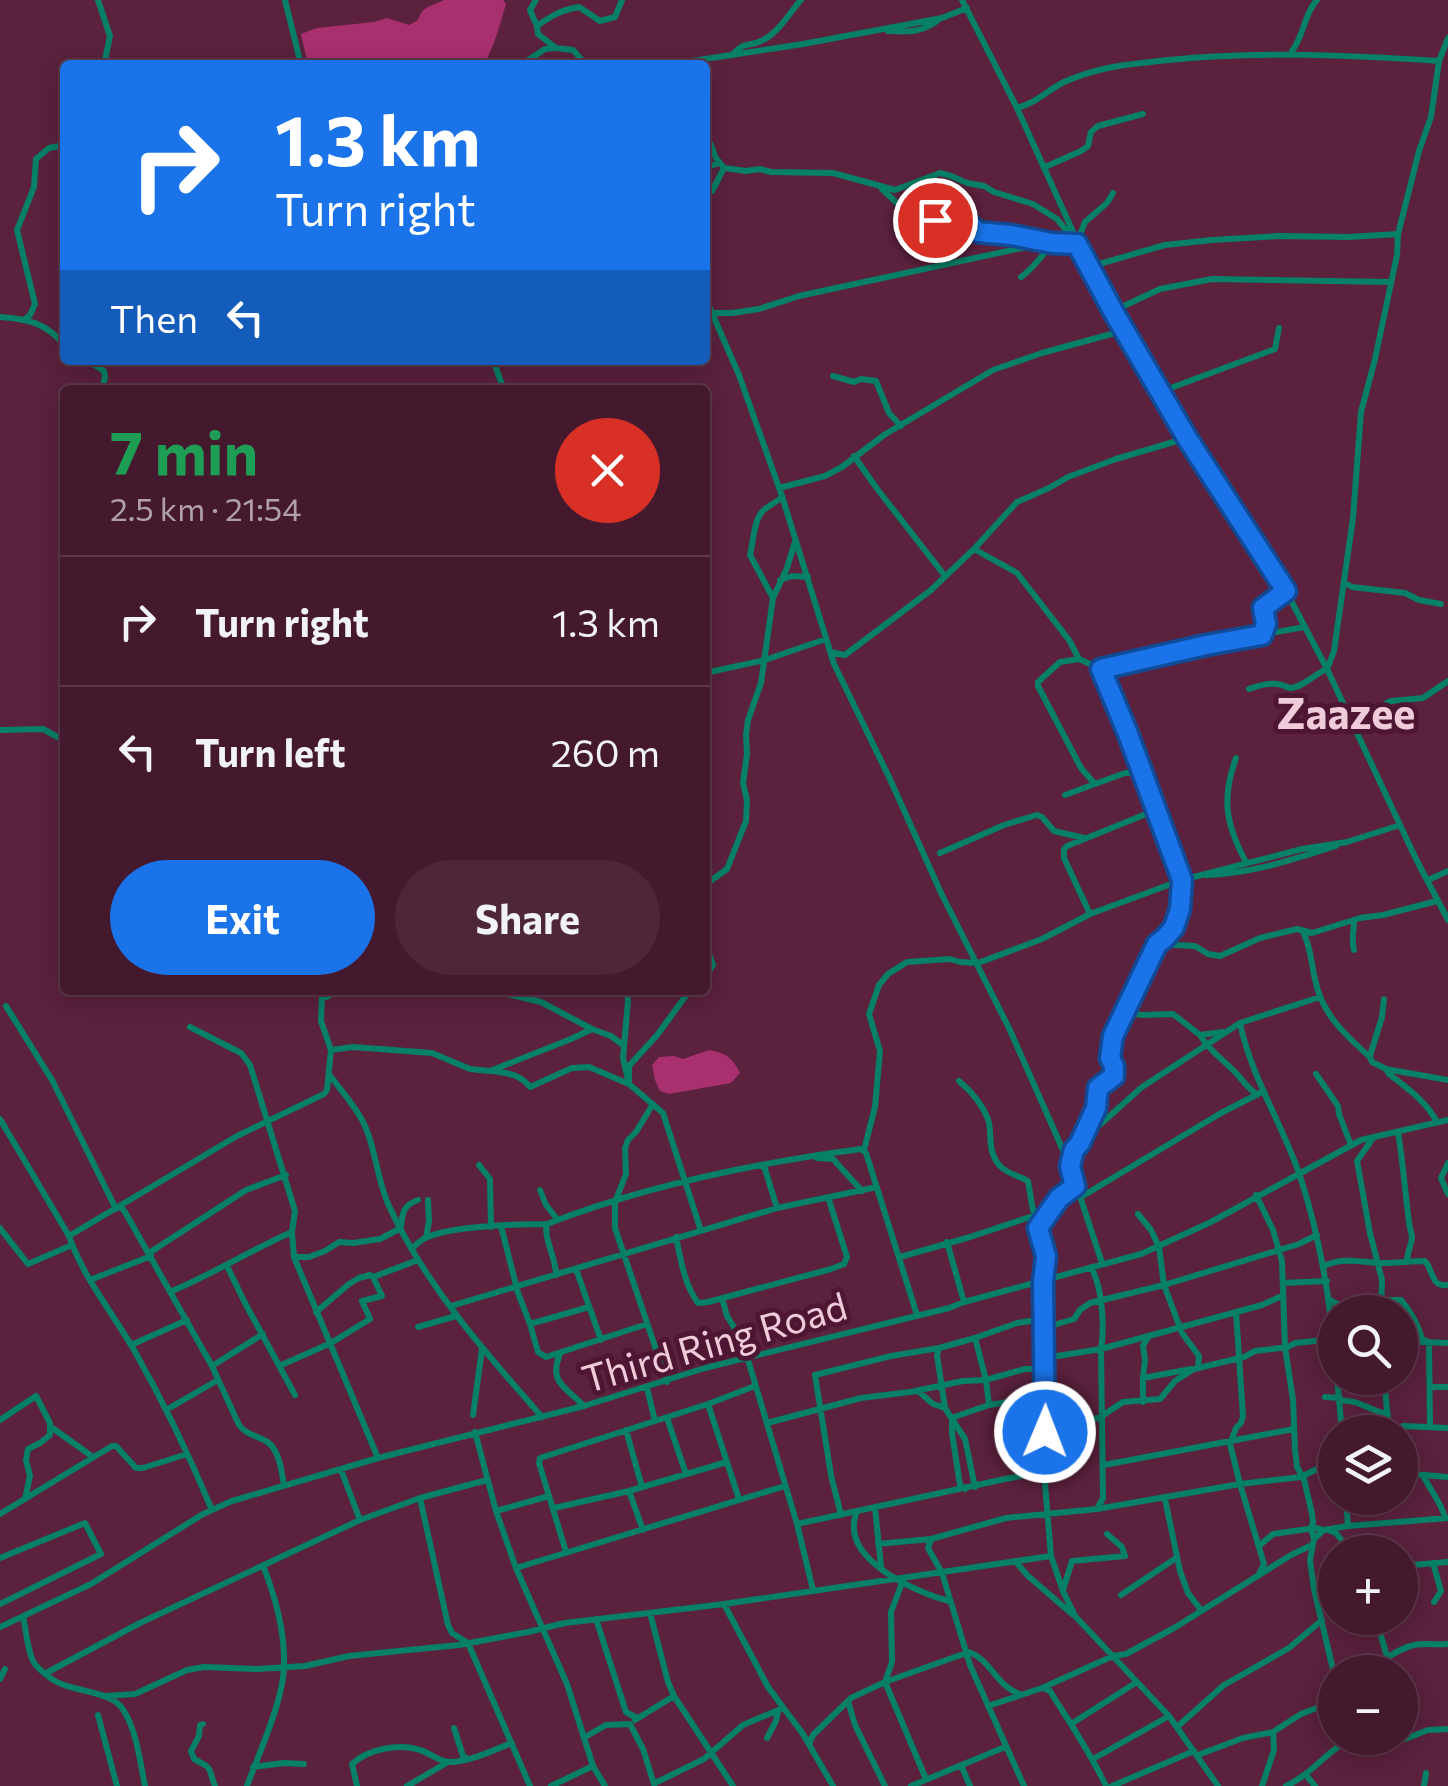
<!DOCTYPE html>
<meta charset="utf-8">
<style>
:root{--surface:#44192e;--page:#4e263a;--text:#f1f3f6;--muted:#afa0aa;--line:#5c384a;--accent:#1a73e8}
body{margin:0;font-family:Commissioner,sans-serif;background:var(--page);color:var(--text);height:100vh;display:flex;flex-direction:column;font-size:38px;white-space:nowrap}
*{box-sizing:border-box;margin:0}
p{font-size:32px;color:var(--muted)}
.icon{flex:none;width:55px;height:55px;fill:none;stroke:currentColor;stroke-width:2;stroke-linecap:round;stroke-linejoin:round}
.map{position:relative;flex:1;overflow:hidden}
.panel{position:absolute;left:60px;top:385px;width:650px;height:610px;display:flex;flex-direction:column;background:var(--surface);border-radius:10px;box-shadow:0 5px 25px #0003,0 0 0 2px var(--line)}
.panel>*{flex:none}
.top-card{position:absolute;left:60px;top:60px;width:650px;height:305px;border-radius:10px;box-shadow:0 5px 25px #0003,0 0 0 2px var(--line);background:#1a73e8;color:#fff;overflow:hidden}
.buttons{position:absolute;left:1318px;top:1295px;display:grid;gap:20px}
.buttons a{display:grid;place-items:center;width:100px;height:100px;border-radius:50%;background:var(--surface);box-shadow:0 5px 25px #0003,0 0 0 2px var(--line);font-size:50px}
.pin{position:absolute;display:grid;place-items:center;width:85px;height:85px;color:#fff;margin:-42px;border:5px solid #fff;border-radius:50%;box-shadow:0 2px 10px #0007}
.me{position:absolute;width:110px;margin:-55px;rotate:1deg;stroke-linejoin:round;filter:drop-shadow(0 0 8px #0008)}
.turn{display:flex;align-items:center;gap:35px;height:210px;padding:0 50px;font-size:45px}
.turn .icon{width:130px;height:130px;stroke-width:2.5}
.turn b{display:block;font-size:70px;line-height:85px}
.then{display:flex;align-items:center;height:95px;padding:0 50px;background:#0003;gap:20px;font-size:38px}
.round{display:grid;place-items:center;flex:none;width:105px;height:105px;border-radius:52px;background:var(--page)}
.summary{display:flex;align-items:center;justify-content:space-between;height:170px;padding:0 50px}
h1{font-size:60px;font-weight:700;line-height:75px;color:#1e9e55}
.action{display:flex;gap:20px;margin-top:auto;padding:20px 50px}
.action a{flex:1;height:115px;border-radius:60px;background:var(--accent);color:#fff;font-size:40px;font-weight:700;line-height:115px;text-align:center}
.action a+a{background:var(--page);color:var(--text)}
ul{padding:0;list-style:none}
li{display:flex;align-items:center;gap:30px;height:130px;padding:0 50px;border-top:2px solid var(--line)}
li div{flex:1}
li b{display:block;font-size:38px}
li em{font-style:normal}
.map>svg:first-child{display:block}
</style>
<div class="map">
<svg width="1448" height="1786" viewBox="0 0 1448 1786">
<rect width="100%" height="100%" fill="#5b213d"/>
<path fill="#a8306f" d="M444 0H503L506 4C500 25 494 46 484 65H308L301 34 317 28 374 22 387 18 409 25 418 20C422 6 432 6 444 0Z
M709 1050C727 1053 732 1058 740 1073L731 1083 669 1094 660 1091 655 1080 652 1065 659 1057 674 1056 683 1059Z"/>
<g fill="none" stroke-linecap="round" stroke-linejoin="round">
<path stroke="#068067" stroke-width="6" d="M98 0 110 36 104 65
M285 0 301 65
M536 0 530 10 537 26
M962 0 1017 108 1089 267 1187 438 1286 591 1327 669 1416 859 1448 920
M888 31C908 32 920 33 937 21
M1292 51C1304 36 1304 14 1317 0
M732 55C746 40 746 48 761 41 778 34 789 13 801 0
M521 65 545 49 555 48
M609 65 599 61H583L573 50 556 48 538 34 537 26C551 16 561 10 579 7L600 21 615 17 622 0
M666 65 803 44 942 18 967 8
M1017 108C1040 101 1046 91 1064 82 1078 76 1093 71 1108 68 1128 64 1149 62 1169 60 1259 51 1349 55 1439 61
M705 138 710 143 716 158 724 168 746 171 760 169 771 172 833 173 895 190 940 173 951 176 967 183 984 186 994 192 1033 204 1057 219 1070 235
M1045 167 1081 151 1088 146 1091 132 1098 126 1143 114
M705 168 719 163
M882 189 899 205 911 211 915 220 922 223 959 215 987 240H1004L1028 245
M705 193 712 191 724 168
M979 233 1011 235 1053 243C1042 255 1034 268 1021 277
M1089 267 1165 245 1212 240 1279 236 1349 237 1398 234
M705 297 739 375 782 496 834 664 889 777 942 895 1009 1028 1070 1166 1102 1263
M1113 311 1160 289 1212 279 1391 282
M705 313H732L759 309 799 296 1031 246 1077 243 1085 222 1107 203 1113 193
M0 317C28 319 47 323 65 346
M24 320 30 315 35 304 17 230 34 187 36 159 49 148 65 145
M86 360 104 371 105 377 102 390
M493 360 504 390
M833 376 854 382 861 379 876 381 889 413 901 426
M1160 392 1275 349 1279 328
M854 456 878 490 945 576
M779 488 825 476 842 467 884 435 993 370 1042 353 1126 330
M974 549 1017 573 1069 640 1079 659 1101 669 1129 734 1182 880 1180 909 1173 927 1165 938 1157 944 1113 1036 1111 1058 1115 1066 1114 1077 1098 1089C1097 1095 1097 1101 1096 1107 1091 1127 1075 1144 1071 1165
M780 580 792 576 808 577
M1345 583 1352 587 1405 593 1419 600 1441 604
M773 598 787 568 795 542
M1262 635 1265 624 1263 608 1286 591
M830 652 845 655 931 590 974 549 1017 502 1049 488 1068 477 1116 459 1187 438
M1079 659 1060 662 1038 682V686L1081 768 1094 783
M1101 669 1206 645 1304 627
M705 673 765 660 826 639
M1249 689C1260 685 1270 682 1282 685 1284 686 1287 687 1290 688 1302 688 1316 673 1327 669L1334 651 1353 518 1361 412 1375 359 1397 255 1398 234 1419 151 1431 117 1439 61 1448 38
M1346 712 1376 709 1391 701 1423 698 1448 681
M0 730 43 729 65 741
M1236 758C1221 799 1226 825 1246 862
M1065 795 1125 773H1133L1145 779
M940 853 1004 825 1037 815 1042 817 1054 831 1084 838
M1207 875C1251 874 1294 859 1336 846
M1428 880 1448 871
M705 885 727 869 746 821 747 800 743 783 747 754 746 735 748 720 761 683 773 598 750 555C753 543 754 522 761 513 766 506 776 503 782 497
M1090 914 1064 858V849L1067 846 1156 810
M1354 921C1354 930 1351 941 1354 950
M1303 932C1311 947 1311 963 1315 979 1321 1013 1345 1035 1370 1057L1372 1062 1386 1069 1389 1074C1408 1089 1426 1101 1437 1122
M705 943 713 965 705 977
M1157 944 1195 946 1208 954 1220 956 1260 938 1297 929 1312 933 1360 918 1383 915 1437 901
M319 990 322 996 327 997 339 990
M491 990 541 1002 592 1029 611 1036 623 1045
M627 990 628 1001 623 1058 629 1084 663 1113 701 1231
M6 1006 52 1080 116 1209
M1126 1012 1142 1015 1173 1014 1200 1035 1223 1032
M1240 1023C1251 1077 1283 1125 1300 1176 1320 1237 1330 1297 1335 1360
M190 1027 241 1053 250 1065 295 1211 292 1232 294 1257 378 1458
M1200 1035C1210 1052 1224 1060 1237 1074 1243 1081 1247 1087 1255 1093
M331 1050 353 1047 432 1053 470 1069 490 1071 571 1039 592 1029
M1370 1056 1382 1017 1384 999
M1386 1069 1448 1080
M492 1071C507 1073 520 1074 530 1087L572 1068 589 1067 629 1084V1066L658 1034 690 990
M329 1074C339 1088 352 1102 361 1118 376 1145 376 1178 389 1206 426 1286 484 1351 542 1417
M1316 1074 1338 1106 1339 1114 1351 1145
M959 1081C971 1091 982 1104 988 1119 993 1135 986 1150 1000 1166 1008 1174 1019 1176 1028 1181L1032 1205 1038 1227
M653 1104 636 1132 628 1140 625 1148 626 1174 615 1202V1228L667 1382
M0 1119 69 1236
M1398 1132C1403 1162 1405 1192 1409 1222 1409 1227 1412 1232 1412 1238 1411 1246 1407 1253 1407 1262
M1373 1138 1357 1161 1370 1233 1382 1280 1381 1312
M1084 1139 1142 1087 1240 1023 1320 997
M864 1150 875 1107 880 1051 869 1014 879 985 888 974 907 962 950 959 960 962 978 963 1042 939 1090 914 1182 880 1302 849 1347 842 1400 825
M817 1158 833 1159 862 1191
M1448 1163 1441 1178 1448 1194
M479 1165 490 1179 491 1227
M764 1166 777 1208
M1075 1186 1059 1198 1038 1228 1046 1255 1043 1282 1046 1369 1044 1472 1051 1556 1063 1591 1075 1616 1169 1716 1218 1786
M540 1190 546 1205 558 1220
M1256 1195 1273 1230 1282 1261 1285 1347 1293 1400 1295 1449 1297 1467 1304 1479 1312 1514 1313 1522 1311 1529 1314 1539
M1081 1197 1221 1113 1264 1091
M120 1206 125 1212 212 1366 239 1425C247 1435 255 1435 266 1441 279 1448 282 1472 284 1486
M1138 1214 1151 1230 1159 1247 1164 1285 1182 1333 1199 1356 1198 1368
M501 1226 518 1293 530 1324 538 1352 546 1357 647 1324
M0 1228 28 1264 72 1245
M676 1237C681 1260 684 1284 698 1303L708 1302 831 1269 844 1264 847 1257 828 1197
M426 1238 429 1221 428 1200
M947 1242 964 1302
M412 1248C416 1245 420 1241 425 1238 451 1226 517 1224 547 1224
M149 1253 246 1190 286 1175
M294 1257H309L325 1251 339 1242 353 1243 380 1239 401 1228C402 1214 403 1205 418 1200
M900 1257 970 1237 1036 1215
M227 1266 245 1303 295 1395
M1324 1266C1345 1256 1362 1263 1383 1263 1397 1263 1411 1261 1425 1261 1434 1271 1430 1287 1448 1285
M576 1269 601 1340
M556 1275C556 1257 543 1238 547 1224 647 1185 755 1163 861 1149L866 1153 917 1315
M90 1280 151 1256
M1283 1283 1327 1281
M172 1291C213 1274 251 1250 292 1232
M722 1298 727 1316 742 1340 797 1524 813 1590
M1330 1300C1354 1316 1377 1297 1401 1300 1411 1312 1418 1324 1422 1339L1429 1342 1430 1427
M451 1306 777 1208 877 1187
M316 1312 349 1284 359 1278 370 1275 373 1277
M1236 1312 1243 1416 1241 1423 1236 1428 1230 1444 1240 1484 1264 1564 1259 1574
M530 1324 589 1307
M418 1327 456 1316
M1044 1328 1074 1319 1080 1310 1090 1303 1164 1285 1299 1244 1317 1235
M975 1338 986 1380 989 1405 1046 1396
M1400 1341 1448 1343
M131 1345 187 1320
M939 1348 937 1355 945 1408
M560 1354C548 1383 566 1387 584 1406
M1045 1358 1101 1349 1262 1305 1282 1296
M212 1366 263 1334
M279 1366 331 1343 370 1319 362 1301 382 1296 373 1277 418 1260
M1143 1378 1191 1369
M1337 1378 1342 1432
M1384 1378 1389 1432
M1431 1387H1448
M647 1388 655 1421
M915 1391 963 1381 986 1380 1025 1369H1046
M1325 1397 1340 1398
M1340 1401C1359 1399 1370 1411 1388 1414
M1143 1402V1378L1145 1360 1143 1346 1148 1337
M708 1404 739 1499
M166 1410 218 1380
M473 1415 482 1349
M667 1418 686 1474
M0 1420 36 1396 50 1423V1435L40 1443 28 1449 26 1460 30 1476 25 1499
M767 1423 861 1398 918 1391 933 1404 945 1408 965 1439 975 1487
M51 1427 93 1457
M626 1430 642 1487
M475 1432 496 1511 516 1568 567 1684 593 1766 605 1786
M1391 1432 1403 1426 1448 1428
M1045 1433 1087 1422 1102 1416 1123 1402 1160 1399 1175 1381 1194 1369 1244 1357 1255 1351 1288 1347 1295 1343 1335 1339
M1104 1465 1294 1429
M341 1470 360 1520
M1400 1473 1448 1477
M1423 1475C1429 1489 1442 1503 1445 1518
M965 1489 960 1485 952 1433V1421L954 1417 989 1405
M629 1491 643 1530
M420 1498 448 1625 452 1633 468 1643 530 1786
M1346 1498 1348 1526
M1165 1499 1180 1571 1188 1593 1201 1610
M554 1508 629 1491 727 1462
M875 1508 881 1567
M1097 1509 1240 1484 1301 1477 1321 1467 1335 1470
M212 1510C189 1455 163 1401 134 1350 112 1312 83 1277 69 1236L237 1136 324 1094 327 1090 331 1050 321 1021 322 996
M496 1511 549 1496
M0 1514 112 1446H116L136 1468H143L187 1454
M856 1514C840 1559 915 1592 949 1601
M841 1515 831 1475 815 1375 891 1356 939 1348 975 1338 1017 1323 1044 1319
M797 1524 1005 1479 1044 1472
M1328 1530 1336 1533 1351 1552
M878 1544 930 1539
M1260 1545 1273 1534 1315 1528 1324 1530
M566 1552 539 1463 540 1458 708 1404 755 1386
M0 1558 85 1523 101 1554 0 1604
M1015 1561 1028 1576 1072 1614
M1433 1563 1441 1591 1434 1602
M1400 1566 1448 1562
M516 1568 785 1486
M902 1583 891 1612 892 1662 885 1682 926 1779
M1063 1590 1072 1561 1125 1556 1122 1547 1107 1534
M1121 1595 1176 1558
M724 1604 768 1687 803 1734 833 1786
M650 1613 668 1682 674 1696 733 1786
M23 1616C26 1630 27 1648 33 1661 37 1669 43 1671 49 1677 70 1694 111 1688 124 1711 137 1732 140 1762 145 1786
M1376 1618 1387 1657
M596 1619 626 1712 637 1718
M0 1627 91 1584 203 1514 232 1501 378 1458 584 1406 705 1368 949 1308 964 1302 1141 1254 1211 1222 1361 1140 1448 1120
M1362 1672C1380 1665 1395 1649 1414 1645 1425 1643 1437 1645 1448 1644
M46 1673 140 1623 360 1520 420 1498 487 1480
M1335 1678 1314 1589 1310 1560 1314 1539 1324 1530 1348 1526 1448 1518
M0 1679 5 1669
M1043 1688 1050 1691C1070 1723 1090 1752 1106 1786
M105 1696 135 1694 187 1670 204 1667 257 1669 305 1666 349 1656 459 1645 528 1632 565 1623 724 1604 1051 1556
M848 1701 855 1725 885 1786
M988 1706 1042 1688 1113 1656 1126 1654 1174 1628 1291 1555 1312 1545
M98 1715 117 1786
M635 1720 674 1696
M203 1724 200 1725 199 1736 191 1751 194 1759C215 1770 207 1766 215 1786
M1071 1724 1137 1682
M1177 1727 1224 1685 1289 1648 1322 1620
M454 1728 463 1756 466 1758
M585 1737 606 1725 630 1724 643 1749 654 1784
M767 1738 776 1721 778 1712
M1393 1738 1405 1739 1428 1730 1448 1729
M809 1744 813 1735 851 1698 885 1682 969 1652C991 1660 997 1687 1020 1694
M1198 1755 1243 1738 1273 1732 1301 1714 1335 1701
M1093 1759 1169 1716
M961 1765 970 1786
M253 1767 284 1763 304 1764
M1306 1775 1315 1786
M655 1783 704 1759 743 1725 783 1708
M247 1786C259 1753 284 1699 284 1665 285 1630 275 1597 263 1565
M357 1786 352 1764C368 1749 399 1743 420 1750 431 1753 438 1762 450 1762 470 1762 493 1750 512 1743
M407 1786 448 1762
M551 1786 593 1766
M911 1786 1005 1747
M1024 1786 970 1665 942 1573 928 1548 931 1539 1006 1518 1097 1509 1103 1498 1101 1349C1105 1327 1102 1286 1091 1267
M1112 1786 1194 1751
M1262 1786 1274 1750 1273 1732
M1286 1786C1314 1773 1327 1750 1352 1738
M1424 1786 1426 1773"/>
</g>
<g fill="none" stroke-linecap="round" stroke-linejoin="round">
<defs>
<path id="route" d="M935 220 959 215 978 232 1011 235 1052 243 1077 244 1113 311 1187 438 1286 591 1263 608 1266 624 1262 635 1206 645 1101 669 1128 734 1182 880 1180 909 1174 927 1165 938 1157 944 1113 1036 1110 1058 1114 1066V1076L1098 1088 1096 1108 1080 1143 1074 1150 1070 1166 1075 1186 1059 1198 1038 1228 1046 1256 1043 1282 1045 1432"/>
</defs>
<use href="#route" stroke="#114b97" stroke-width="25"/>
<use href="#route" stroke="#1a73e8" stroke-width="18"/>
</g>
<g text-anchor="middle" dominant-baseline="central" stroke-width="10" stroke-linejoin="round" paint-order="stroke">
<g font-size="38" fill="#f0cbda" stroke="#4f1633">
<text transform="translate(714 1341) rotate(-16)">Third Ring Road</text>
</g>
<g font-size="42" font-weight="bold" fill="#f0cbda" stroke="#4f1633">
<text x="1346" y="712">Zaazee</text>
</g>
</g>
</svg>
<div class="buttons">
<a><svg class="icon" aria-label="search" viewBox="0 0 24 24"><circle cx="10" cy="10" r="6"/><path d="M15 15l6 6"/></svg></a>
<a><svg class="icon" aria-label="layers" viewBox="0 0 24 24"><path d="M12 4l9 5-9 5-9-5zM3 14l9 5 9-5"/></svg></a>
<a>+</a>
<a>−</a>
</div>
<div class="pin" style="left:935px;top:220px;background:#d93025"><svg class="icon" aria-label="arrive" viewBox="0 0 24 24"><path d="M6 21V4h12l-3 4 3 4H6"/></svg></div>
<svg class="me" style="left:1045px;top:1432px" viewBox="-20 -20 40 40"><circle r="17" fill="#1a73e8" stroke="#fff" stroke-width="3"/><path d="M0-11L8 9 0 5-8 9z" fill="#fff"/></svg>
<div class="top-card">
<div class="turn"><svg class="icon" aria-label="right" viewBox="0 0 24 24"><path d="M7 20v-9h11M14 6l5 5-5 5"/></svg><div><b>1.3 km</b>Turn right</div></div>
<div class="then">Then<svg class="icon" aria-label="left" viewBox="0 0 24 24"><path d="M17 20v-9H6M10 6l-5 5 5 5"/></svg></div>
</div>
<section class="panel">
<div class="summary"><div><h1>7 min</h1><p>2.5 km · 21:54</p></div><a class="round" style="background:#d93025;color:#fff"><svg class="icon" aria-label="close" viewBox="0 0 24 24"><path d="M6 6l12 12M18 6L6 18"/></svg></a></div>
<ul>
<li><svg class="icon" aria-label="right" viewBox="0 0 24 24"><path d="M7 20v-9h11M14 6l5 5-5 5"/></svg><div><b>Turn right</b></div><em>1.3 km</em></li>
<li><svg class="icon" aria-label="left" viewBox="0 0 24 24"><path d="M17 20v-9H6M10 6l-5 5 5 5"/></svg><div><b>Turn left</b></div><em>260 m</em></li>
</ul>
<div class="action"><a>Exit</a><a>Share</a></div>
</section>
</div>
